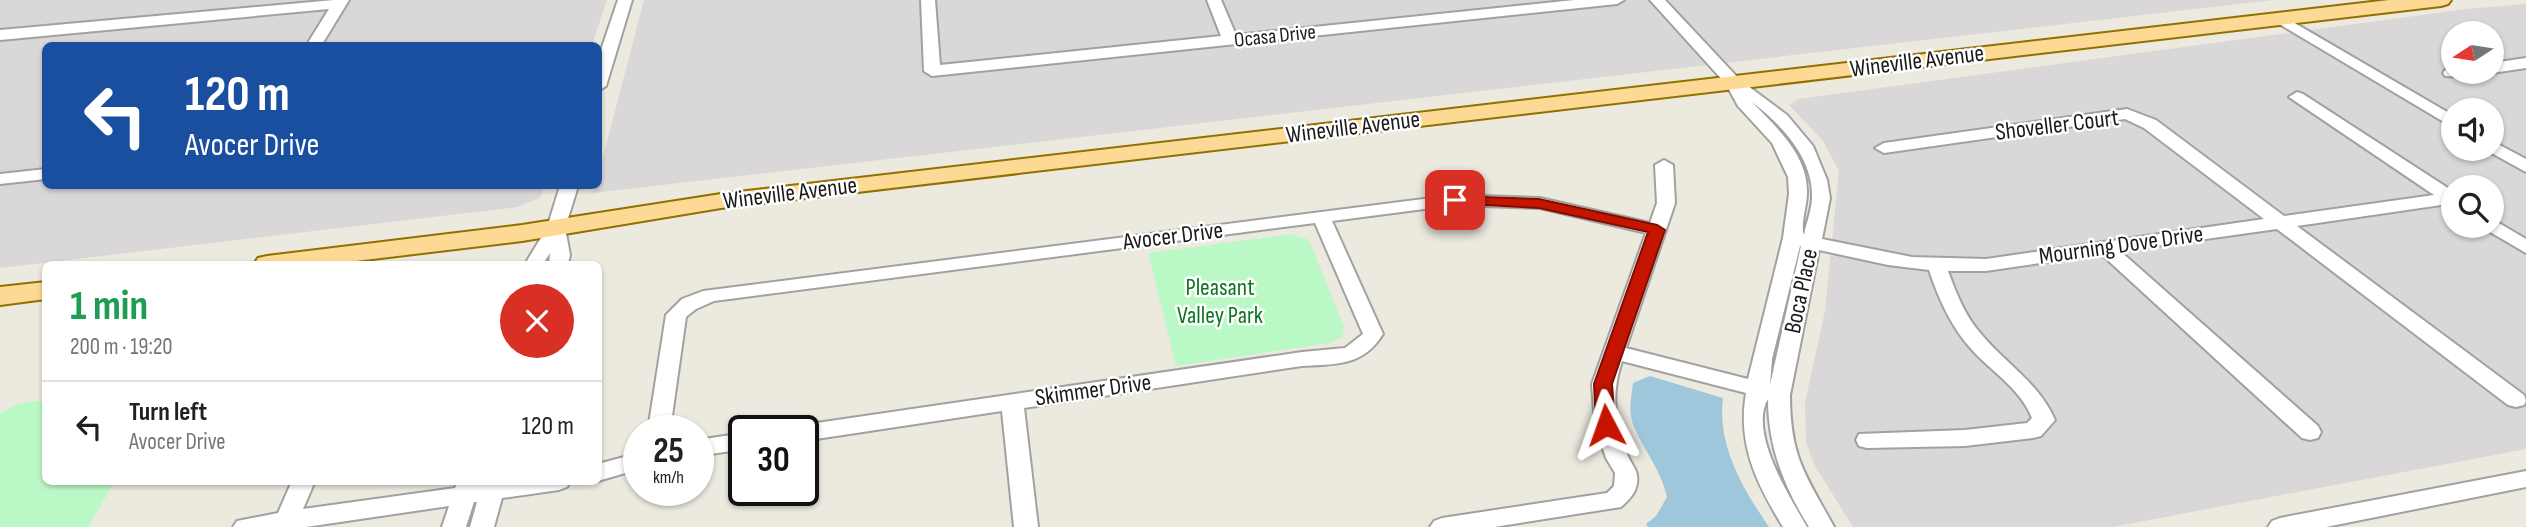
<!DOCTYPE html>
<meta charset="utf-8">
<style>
:root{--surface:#fff;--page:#f6f6f6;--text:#202124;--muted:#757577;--line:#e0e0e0}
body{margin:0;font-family:"Sofia Sans Condensed",sans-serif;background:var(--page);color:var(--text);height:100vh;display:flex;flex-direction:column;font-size:26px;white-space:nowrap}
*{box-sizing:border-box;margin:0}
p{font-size:23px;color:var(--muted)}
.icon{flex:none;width:38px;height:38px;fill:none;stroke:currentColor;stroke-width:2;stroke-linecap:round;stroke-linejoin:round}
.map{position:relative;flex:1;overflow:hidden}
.panel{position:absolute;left:42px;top:261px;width:560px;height:224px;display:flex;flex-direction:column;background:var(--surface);border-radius:10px;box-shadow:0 2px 5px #0004}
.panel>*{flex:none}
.guide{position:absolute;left:42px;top:42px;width:560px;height:147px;border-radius:10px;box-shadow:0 2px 5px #0004;background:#1a4fa0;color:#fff;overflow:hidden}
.needle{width:46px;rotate:258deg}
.fabs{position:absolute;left:2441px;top:21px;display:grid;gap:14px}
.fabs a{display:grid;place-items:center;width:63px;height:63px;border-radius:50%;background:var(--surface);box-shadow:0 2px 5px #0004;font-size:35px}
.speed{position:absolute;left:623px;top:415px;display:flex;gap:14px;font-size:35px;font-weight:700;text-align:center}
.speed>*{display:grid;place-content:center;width:91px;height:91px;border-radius:50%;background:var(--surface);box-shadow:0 2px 5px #0004;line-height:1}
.speed small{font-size:18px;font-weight:400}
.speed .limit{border:4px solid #111;border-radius:10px;background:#fff;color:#111}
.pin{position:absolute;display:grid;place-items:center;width:60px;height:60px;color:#fff;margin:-30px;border-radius:14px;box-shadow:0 4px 10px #0006}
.me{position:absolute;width:77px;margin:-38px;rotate:356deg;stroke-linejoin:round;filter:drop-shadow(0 0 5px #0008)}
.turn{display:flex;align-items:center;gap:24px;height:147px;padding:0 28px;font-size:32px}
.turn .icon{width:91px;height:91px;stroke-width:2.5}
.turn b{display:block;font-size:49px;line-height:60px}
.round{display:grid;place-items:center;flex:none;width:74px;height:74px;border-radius:37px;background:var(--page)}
.head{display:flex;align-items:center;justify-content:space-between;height:119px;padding:0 28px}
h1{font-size:42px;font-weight:700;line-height:52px;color:#1e9e55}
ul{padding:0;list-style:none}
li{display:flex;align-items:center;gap:21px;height:91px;padding:0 28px;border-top:2px solid var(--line)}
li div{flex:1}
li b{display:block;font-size:26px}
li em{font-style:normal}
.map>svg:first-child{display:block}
</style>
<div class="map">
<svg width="2526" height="527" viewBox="0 0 2526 527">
<rect width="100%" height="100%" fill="#ece9df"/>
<path fill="#d9d7d7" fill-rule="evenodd" d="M0 0H607L592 45 46 46V186H544L541 197 518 207 0 268Z
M644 0H2273L593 193 595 186H598L599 172Z
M2526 4V449L2112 527H1853L1815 466 1806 443 1805 402 1825 311 1839 171 1823 141 1789 105 1798 99 2467 9ZM2454 33H2492V72H2454ZM2454 110H2492V149H2454ZM2454 187H2492V226H2454Z"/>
<path fill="#baf9c6" d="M1292 234 1309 240 1344 327 1342 337 1329 343 1176 366 1148 253Z
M33 401 45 403 46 481H115L88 527H0V413L18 404Z"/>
<path fill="#9fc7db" d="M1650 376 1723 398C1717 446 1743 489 1769 527H1648L1646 524 1656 516 1667 497C1661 470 1645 452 1634 427 1628 413 1631 398 1633 383Z"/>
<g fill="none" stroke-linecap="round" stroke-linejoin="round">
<defs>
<path id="minor" d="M334 0H349L321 46H306L329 9 0 40V30Z
M618 0H632L606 86 598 91V59Z
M921 0H935L940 65 1221 36 1207 0H1221L1236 35 1574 0H1624L1617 4 932 76 924 71Z
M1650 0H1665L1740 80 1787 115 1813 146 1827 180 1830 198 1822 239 1912 257 1986 259 2264 219 2144 128 2125 119 1884 153 1875 148 1884 143 2127 109 2156 120 2284 216 2434 195 2289 97 2297 92 2303 94 2454 192V205L2448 204 2297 226 2524 395 2526 401 2524 405 2516 407 2508 405 2277 229 2120 251 2318 426 2321 432 2318 438 2310 440 2302 438 2101 254 1986 271H1948C1956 293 1965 316 1981 334 2006 364 2039 383 2055 420L2041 436 2033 438 1965 446 1867 448 1859 446 1856 440 1859 434 1965 430 2027 423 2032 418C2021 390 1994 373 1974 352 1952 329 1939 300 1929 270L1888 265 1819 250 1790 395C1790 458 1806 475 1834 527H1809C1784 487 1768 447 1768 399 1748 432 1790 497 1807 527H1783C1757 484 1737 445 1746 393L1622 361C1611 393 1614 425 1628 456 1630 462 1636 468 1637 475 1639 490 1631 498 1621 507L1494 527H1430L1434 521 1442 518 1607 493 1614 486 1615 473 1606 458 1595 425 1592 384 1646 233 1540 208 1455 205 1332 221 1383 334C1363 366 1337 364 1302 366L1024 408 1038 527H1014L1002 411 803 441V430H793L803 425 1302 352 1345 348 1363 334 1315 223 714 301 696 309 686 317 670 430H648L666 315 682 299 703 291 1455 195 1540 198 1650 223 1657 203 1655 165 1664 160 1673 165 1675 203 1626 348 1748 379 1783 238 1789 194 1788 177 1772 143 1738 106 1726 84ZM1752 102C1782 125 1813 158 1812 197 1812 210 1806 223 1804 235 1800 225 1807 206 1807 193 1808 155 1777 128 1752 102ZM1800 246H1801L1770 385 1772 359Z
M2281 15 2454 116V128L2276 22 2274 19Z
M2526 58V68L2492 73 2488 72H2492V63Z
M2454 68V72H2470L2462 77 2445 76 2443 73 2445 70Z
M2492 141 2526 159V172L2486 150 2492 149Z
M46 169V179L0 184V174Z
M560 186H578L565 228 570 255 568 264H549L550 253 543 264H525L547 228Z
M2492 219 2526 239V253L2485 229 2483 226H2492Z
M744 433V449L698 456V440Z
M639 453V469L598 481V464Z
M2526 471V487L2326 527H2268L2272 521 2280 518Z
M292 481H315L303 509 455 488 458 481H476L478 484 483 481H570L567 487 559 490 502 498 494 527H470L477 502H474L466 527H442L449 506 306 527H233L237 521 278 513Z"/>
<path id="major" d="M2389 0H2451L2448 4 2441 6 721 208 522 241 331 264H254L258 258 267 256 522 225 721 194Z
M46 282V299L0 305V287Z"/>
</defs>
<use href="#minor" stroke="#a1a1a1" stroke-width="4"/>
<use href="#major" stroke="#917000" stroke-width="4"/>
<use href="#minor" fill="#fff" fill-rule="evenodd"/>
<use href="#major" fill="#fcda95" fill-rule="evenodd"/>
</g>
<path fill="#c51500" stroke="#800e00" stroke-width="2" d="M1455 196 1539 199 1657 225 1665 230 1612 384 1615 425 1612 429H1599L1596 425 1594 384 1648 232 1539 208 1450 203 1448 200Z"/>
<g text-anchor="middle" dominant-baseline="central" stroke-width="5" stroke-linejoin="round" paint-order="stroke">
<g font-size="21" fill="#1a1a1a" stroke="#fff">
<text transform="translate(1275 36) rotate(-6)">Ocasa Drive</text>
</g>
<g font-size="24" fill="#1a1a1a" stroke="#fff">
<text transform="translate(1917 61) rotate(-7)">Wineville Avenue</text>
<text transform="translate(2057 125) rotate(-7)">Shoveller Court</text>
<text transform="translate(1353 127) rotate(-7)">Wineville Avenue</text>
<text transform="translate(790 193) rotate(-7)">Wineville Avenue</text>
<text transform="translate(1173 236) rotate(-7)">Avocer Drive</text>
<text transform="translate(2121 245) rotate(-8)">Mourning Dove Drive</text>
<text transform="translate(1801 291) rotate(-78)">Boca Place</text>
<text transform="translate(1093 390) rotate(-8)">Skimmer Drive</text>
</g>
<g font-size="24" fill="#0b761f" stroke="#fff">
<text x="1220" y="287">Pleasant<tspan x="1220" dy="28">Valley Park</tspan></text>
</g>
</g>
</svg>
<div class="fabs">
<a><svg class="needle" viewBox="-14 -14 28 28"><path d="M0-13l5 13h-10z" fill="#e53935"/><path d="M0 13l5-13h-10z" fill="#757577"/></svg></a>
<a><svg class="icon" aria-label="sound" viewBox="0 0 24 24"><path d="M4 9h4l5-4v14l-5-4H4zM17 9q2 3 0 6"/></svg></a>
<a><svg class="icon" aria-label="search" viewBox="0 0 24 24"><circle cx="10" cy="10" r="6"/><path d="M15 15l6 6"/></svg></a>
</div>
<div class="speed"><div>25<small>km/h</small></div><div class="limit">30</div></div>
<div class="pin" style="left:1455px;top:200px;background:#d93025"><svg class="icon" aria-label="arrive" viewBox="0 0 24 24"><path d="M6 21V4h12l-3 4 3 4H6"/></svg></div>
<svg class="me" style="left:1606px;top:425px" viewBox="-20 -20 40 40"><path d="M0-17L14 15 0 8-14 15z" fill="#c51500" stroke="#fff" stroke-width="4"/></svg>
<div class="guide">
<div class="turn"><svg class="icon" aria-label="left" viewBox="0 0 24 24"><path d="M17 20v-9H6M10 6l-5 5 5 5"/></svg><div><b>120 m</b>Avocer Drive</div></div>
</div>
<section class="panel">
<div class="head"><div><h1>1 min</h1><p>200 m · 19:20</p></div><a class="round" style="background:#d93025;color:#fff"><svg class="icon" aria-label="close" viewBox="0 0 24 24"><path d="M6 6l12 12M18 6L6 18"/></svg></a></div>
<ul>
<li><svg class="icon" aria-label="left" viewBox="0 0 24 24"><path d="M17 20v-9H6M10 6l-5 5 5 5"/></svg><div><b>Turn left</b><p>Avocer Drive</p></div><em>120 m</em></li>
</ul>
</section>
</div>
